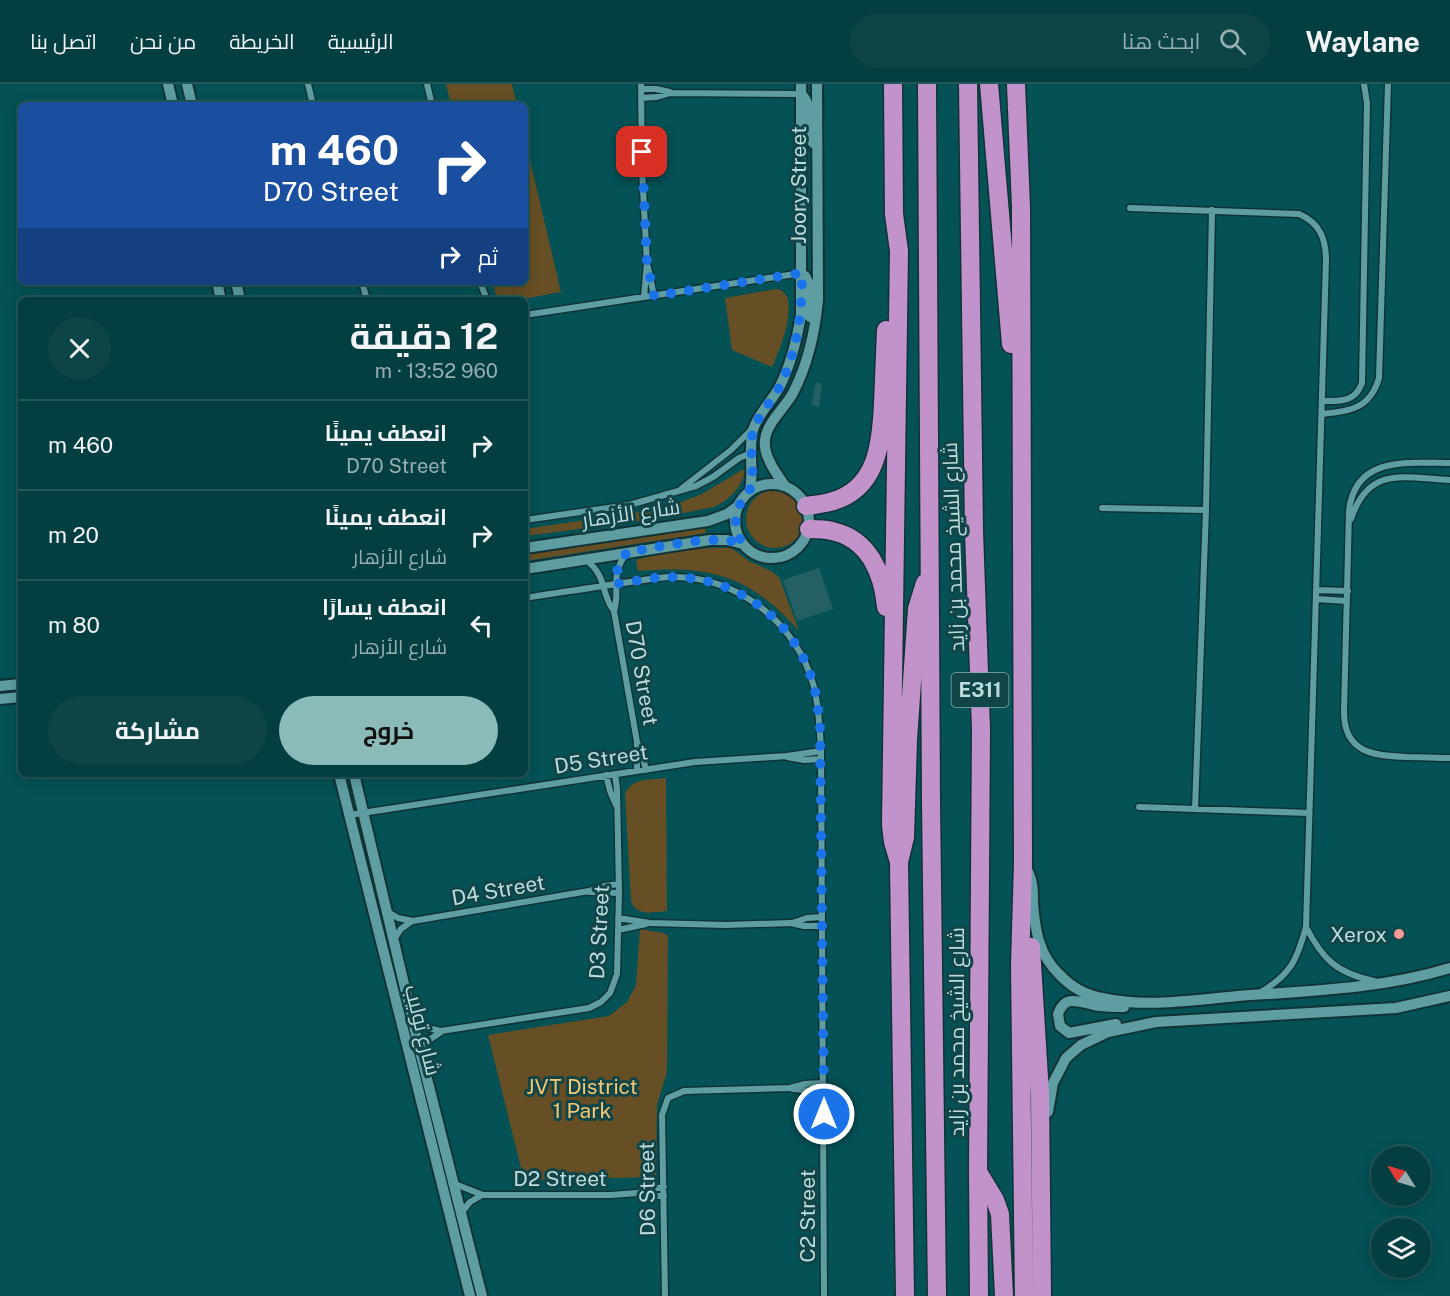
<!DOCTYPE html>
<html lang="ar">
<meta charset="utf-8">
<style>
:root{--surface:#033e40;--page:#0d4547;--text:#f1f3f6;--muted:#97aeb1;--line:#245759;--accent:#8bbbb9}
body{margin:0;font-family:"Public Sans",Cairo,sans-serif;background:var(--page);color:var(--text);direction:rtl;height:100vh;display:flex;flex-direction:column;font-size:22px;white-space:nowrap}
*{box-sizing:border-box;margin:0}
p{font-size:20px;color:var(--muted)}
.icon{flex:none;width:33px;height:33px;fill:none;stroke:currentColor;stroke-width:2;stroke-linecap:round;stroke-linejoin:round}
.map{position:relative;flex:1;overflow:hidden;direction:ltr}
.details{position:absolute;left:18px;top:213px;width:510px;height:480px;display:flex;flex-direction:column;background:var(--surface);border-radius:9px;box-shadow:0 3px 15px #0003,0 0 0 2px var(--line);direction:rtl}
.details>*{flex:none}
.guide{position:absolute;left:18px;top:18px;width:510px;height:183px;border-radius:9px;box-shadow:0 3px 15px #0003,0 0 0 2px var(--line);direction:rtl;background:#1a4fa0;color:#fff;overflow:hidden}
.needle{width:39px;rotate:307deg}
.fabs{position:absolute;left:1371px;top:1062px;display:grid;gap:12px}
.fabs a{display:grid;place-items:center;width:60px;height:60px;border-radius:50%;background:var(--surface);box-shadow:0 3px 15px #0003,0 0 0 2px var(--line);font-size:30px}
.pin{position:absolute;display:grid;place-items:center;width:51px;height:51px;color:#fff;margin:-26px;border-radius:12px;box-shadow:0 3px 9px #0006}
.me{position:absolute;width:66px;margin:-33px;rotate:0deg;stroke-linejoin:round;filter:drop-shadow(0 0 4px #0008)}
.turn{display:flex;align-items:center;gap:21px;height:126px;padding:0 30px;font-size:27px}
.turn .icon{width:78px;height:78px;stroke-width:2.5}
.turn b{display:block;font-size:42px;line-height:51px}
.then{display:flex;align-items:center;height:57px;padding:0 30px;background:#0003;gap:12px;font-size:22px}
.round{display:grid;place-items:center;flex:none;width:63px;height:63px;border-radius:32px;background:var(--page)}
.summary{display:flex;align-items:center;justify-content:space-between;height:102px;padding:0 30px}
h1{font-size:36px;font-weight:700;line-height:45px}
.primary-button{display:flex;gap:12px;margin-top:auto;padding:12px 30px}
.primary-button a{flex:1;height:69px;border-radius:36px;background:var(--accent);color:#111;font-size:24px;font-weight:700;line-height:69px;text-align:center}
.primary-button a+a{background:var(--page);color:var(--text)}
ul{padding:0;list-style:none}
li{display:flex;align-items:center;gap:18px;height:90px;padding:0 30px;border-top:2px solid var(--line)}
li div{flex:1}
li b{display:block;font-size:22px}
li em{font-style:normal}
header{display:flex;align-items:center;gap:36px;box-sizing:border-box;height:84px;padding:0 30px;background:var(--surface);border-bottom:2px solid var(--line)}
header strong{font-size:28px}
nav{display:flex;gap:33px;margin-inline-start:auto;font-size:21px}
.search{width:420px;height:54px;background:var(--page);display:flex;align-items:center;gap:15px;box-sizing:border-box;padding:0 21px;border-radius:33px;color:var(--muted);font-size:22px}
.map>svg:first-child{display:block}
</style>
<header>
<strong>Waylane</strong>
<div class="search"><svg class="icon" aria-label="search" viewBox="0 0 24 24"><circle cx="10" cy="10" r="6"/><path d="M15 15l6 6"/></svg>ابحث هنا</div>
<nav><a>الرئيسية</a><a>الخريطة</a><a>من نحن</a><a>اتصل بنا</a></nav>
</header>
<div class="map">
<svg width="1450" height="1212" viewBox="0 0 1450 1212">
<rect width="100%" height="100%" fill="#045256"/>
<path fill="#235f63" d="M816 298 822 300 819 323 811 321Z
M819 484 833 525 797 537 783 496Z"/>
<path fill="#664f24" d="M446 0H512L517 21H451Z
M525 55 561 208 518 216H497L493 198H525Z
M776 205 781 206 787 212C793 235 781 262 772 283L732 266 725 214Z
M742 386H745C743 403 728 417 714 423L648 436 525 452V445L665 424 702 410Z
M746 435a29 29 0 1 1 58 0a29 29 0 1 1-58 0Z
M705 442 706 449 525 477V470Z
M712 464H731L749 477 771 487 779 493 799 547C750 492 711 481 638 487L636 476 665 468Z
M666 694 667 827C653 828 637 833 631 817L625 710C632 693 651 696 666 694Z
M640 845 663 849 668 852 667 988 657 1021 656 1093 524 1096 488 951 609 932 627 918 636 901Z"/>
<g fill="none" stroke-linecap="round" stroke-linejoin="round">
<defs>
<path id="minor" d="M308 0 313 21
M427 0 432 21
M641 0 642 86 647 179 644 213
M641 5H656L670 8
M641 14 657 13 670 9 801 10
M1130 124 1299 130C1320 139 1326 155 1326 177L1306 843C1297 876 1291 890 1261 908
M648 183 654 212
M362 198 367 216
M480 198 487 216
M525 231 802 189
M1322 317C1339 317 1355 319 1362 299L1367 19 1364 0
M1322 330C1350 327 1370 325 1379 294L1388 0
M1450 379C1409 379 1355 371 1349 427L1344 628C1344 669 1374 672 1407 673 1421 673 1436 674 1450 674
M681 405 731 366 751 346
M1102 424 1206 426
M1351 435C1369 381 1404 394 1450 396
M525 436 629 421 696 402 713 393 739 374 751 369
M586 476C608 493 600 509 614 527L637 658 642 669 646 686
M1316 506 1348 507
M525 514C555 509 585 505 615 500 633 498 651 494 669 493 737 491 797 539 814 603 819 624 820 645 821 667L824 1212
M1316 515 1347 517
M614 527C621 505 609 493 626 470
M787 673 804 676 821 675
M637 687V658
M606 691 610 707 616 721
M1139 723 1309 729
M1195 725 1206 426 1212 126
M349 731 695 678 787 672 821 667
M590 808 619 809
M388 828 398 834 413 837 589 807 604 802 619 800
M618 834 650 839 726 841 791 839 804 842H822
M792 839 807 834 822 833
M1306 843C1323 876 1337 889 1374 897
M618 846 646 840
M394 855 401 845 412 837
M415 938 427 944 441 947 589 924 601 918 610 909 617 890 619 809 617 705 615 690
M420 967 429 956 441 948
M793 1005 823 1008
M455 1100 483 1111H611L637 1109 650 1105 664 1103
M637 1109 651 1112H664
M461 1129 470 1118 482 1111
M665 1212 662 1031 668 1014 684 1007 790 1004 805 1000 823 999"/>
<path id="tertiary" d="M168 0 173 21
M187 0 192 21
M802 11C814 24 806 43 813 59
M805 192 810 202V233
M217 198 221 216
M236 198 240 216
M735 437a37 37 0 1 1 74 0a37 37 0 1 1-74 0Z
M785 402C776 389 763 372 765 356 767 338 785 324 793 309 808 280 815 248 818 216L817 0
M750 407C754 387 748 365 753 346 758 330 772 317 780 302 791 280 797 255 801 231V0
M525 464 708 437 727 430 738 422
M525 485 710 456H727L743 460
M0 602 21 600
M0 615 21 613
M339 690 470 1212
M354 690 420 967 482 1212
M1026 784C1033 795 1033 806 1033 819 1035 846 1039 871 1059 890 1070 902 1085 911 1102 914 1146 924 1194 916 1238 912 1309 907 1381 905 1450 884
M1116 940 1069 949 1060 942 1058 930C1065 910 1079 918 1094 921 1104 923 1114 923 1124 923
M1048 1028 1053 999 1066 974 1081 961 1108 948 1156 938 1396 924 1450 912"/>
<path id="motorway" d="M893 0 894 130 899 167 891 741 893 758 899 778
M927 0 931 717 937 1212
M968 0 974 447 981 645 978 1088 979 1212
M989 0 1011 260
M1016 0 1021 123 1023 779 1020 881 1024 1212
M806 422C814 421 822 420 830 418 877 406 881 361 883 320 884 295 885 270 886 246
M809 445C816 445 825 445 832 447 869 455 883 489 886 523
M1031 863 1040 1010 1042 1212
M978 1088 995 1116 1000 1130 1004 1212
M905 1212 899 778 905 753 908 656 917 525 925 499"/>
</defs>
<use href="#minor" stroke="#113336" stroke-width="9"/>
<use href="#tertiary" stroke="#113336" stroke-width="14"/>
<use href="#motorway" stroke="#113336" stroke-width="21"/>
<use href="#minor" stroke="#5e9ea3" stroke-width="6"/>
<use href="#tertiary" stroke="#5e9ea3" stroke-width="10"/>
<use href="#motorway" stroke="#c293ca" stroke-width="18"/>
</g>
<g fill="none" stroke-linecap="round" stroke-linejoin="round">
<path stroke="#1a73e8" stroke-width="10" stroke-dasharray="0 18" d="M642 68 647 179 654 212 802 189C802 227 798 265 781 300 773 317 758 330 753 348 749 364 754 381 752 398 751 407 746 409 742 417 733 430 734 447 743 460 715 449 658 464 627 468L618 483 615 500C633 498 652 493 670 493 730 492 786 529 808 585 816 603 818 623 820 643L824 1030"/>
</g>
<circle fill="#f59b99" stroke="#114548" stroke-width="2" cx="1399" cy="850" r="6"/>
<g text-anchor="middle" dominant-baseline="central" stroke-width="6" stroke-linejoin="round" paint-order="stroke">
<rect fill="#114548" stroke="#89aeb0" stroke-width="1.5" x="951.5" y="589" width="57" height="34" rx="4.5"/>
<g font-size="20" font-weight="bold" fill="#bcdbdd">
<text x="980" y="606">E311</text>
</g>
<g font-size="21" fill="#bcdbdd" stroke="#114548">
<text transform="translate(798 101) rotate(-90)">Joory Street</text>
<text transform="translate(631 429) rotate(-8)">شارع الأزهار</text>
<text transform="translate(953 463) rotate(-92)">شارع الشيخ محمد بن زايد</text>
<text transform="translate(642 589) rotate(80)">D70 Street</text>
<text transform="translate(601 675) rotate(-9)">D5 Street</text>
<text transform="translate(498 806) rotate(-10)">D4 Street</text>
<text transform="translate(599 848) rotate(-87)">D3 Street</text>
<text transform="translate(423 946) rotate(76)">شارع توليب</text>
<text transform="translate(956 948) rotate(-90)">شارع الشيخ محمد بن زايد</text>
<text x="560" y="1094">D2 Street</text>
<text transform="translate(647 1105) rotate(-91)">D6 Street</text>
<text transform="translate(807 1132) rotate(-90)">C2 Street</text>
</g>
<g font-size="21" fill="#bcdbdd" stroke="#114548" text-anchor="end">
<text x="1387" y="850">Xerox</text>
</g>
<g font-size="21" fill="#f5c775" stroke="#114548">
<text x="582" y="1002">JVT District<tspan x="582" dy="24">1 Park</tspan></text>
</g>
</g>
</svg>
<div class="fabs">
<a><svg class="needle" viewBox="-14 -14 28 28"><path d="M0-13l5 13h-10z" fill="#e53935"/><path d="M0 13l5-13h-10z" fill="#97aeb1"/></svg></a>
<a><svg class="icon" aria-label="layers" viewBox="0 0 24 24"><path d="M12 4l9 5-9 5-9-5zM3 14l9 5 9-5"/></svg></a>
</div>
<div class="pin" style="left:642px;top:68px;background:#d93025"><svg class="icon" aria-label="arrive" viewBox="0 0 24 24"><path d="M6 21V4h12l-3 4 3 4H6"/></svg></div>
<svg class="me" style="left:824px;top:1030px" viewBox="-20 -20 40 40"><circle r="17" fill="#1a73e8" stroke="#fff" stroke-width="3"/><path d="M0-11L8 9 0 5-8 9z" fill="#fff"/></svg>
<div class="guide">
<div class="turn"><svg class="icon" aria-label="right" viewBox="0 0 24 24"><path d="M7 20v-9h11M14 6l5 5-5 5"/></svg><div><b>460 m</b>D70 Street</div></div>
<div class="then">ثم<svg class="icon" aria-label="right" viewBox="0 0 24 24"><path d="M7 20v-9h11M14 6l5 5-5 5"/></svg></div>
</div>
<section class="details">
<div class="summary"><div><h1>12 دقيقة</h1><p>960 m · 13:52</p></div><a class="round"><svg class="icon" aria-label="close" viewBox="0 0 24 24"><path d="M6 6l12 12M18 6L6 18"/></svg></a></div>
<ul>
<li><svg class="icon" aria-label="right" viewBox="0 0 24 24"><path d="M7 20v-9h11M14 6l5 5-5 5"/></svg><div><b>انعطف يمينًا</b><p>D70 Street</p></div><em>460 m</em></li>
<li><svg class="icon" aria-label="right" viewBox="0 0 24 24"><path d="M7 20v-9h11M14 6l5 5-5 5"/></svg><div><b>انعطف يمينًا</b><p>شارع الأزهار</p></div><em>20 m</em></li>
<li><svg class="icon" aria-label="left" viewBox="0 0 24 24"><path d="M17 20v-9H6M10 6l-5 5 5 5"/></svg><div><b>انعطف يسارًا</b><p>شارع الأزهار</p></div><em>80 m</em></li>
</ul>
<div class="primary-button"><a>خروج</a><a>مشاركة</a></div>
</section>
</div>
